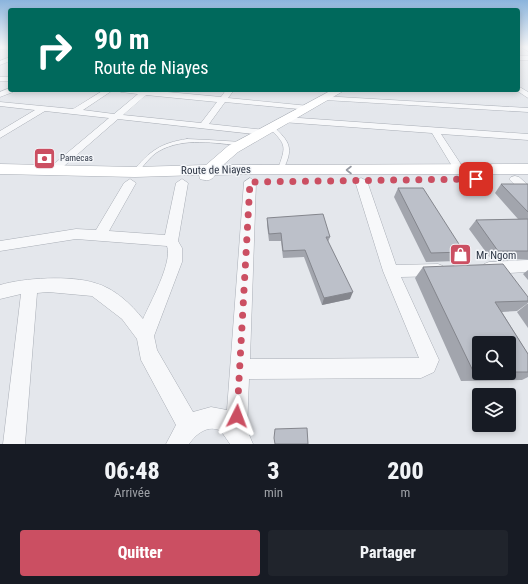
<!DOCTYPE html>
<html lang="fr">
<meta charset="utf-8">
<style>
:root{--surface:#171b24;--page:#20242c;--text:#f1f3f6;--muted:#9ea1a6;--accent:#cb4f62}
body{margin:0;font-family:"Roboto Condensed",sans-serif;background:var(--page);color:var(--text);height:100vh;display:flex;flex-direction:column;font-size:15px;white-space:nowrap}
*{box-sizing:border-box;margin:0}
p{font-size:13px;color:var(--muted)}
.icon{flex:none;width:22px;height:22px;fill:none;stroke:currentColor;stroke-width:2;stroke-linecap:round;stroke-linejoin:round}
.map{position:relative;height:444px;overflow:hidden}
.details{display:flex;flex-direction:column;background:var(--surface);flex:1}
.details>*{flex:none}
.guide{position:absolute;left:8px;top:8px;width:512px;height:84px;border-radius:4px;box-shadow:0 2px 6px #0003;background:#00695c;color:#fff;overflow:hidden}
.controls{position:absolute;left:472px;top:336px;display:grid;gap:8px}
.controls a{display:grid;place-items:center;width:44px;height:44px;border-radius:4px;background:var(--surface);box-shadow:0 2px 6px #0003;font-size:20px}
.pin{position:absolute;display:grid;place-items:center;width:34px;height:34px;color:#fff;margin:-17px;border-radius:8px;box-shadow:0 2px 6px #0006}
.me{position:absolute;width:44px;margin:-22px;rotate:3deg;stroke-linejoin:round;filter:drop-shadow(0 0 3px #0008)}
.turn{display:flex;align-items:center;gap:14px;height:84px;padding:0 20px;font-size:18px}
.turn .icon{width:52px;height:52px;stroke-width:2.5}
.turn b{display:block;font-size:28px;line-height:34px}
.eta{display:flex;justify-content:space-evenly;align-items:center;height:68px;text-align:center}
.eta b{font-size:24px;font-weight:800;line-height:28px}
.primary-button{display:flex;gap:8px;margin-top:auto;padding:8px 20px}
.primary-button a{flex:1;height:46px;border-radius:4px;background:var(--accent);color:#fff;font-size:16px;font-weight:800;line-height:46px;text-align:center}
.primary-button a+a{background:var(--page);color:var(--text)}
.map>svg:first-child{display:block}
</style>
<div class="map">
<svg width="528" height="444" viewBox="0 0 528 444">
<rect width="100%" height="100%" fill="#e4e7ec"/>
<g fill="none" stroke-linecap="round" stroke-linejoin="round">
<defs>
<path id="lane" d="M269 126H273C290 142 294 148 283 170H279L278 169C286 146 287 145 269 128Z
M187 139 209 140 242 142 245 144 242 146C215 143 184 137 159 151 150 156 144 166 137 173H133L132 172C150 151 160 143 187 139Z"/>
<path id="street" d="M0 47H10V50L0 49Z
M521 47H528V51Z
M518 56H528V60H518Z
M10 57V61L0 65V61Z
M0 77H10V81H0Z
M518 86 528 92V98L516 90H518Z
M10 88V90H14L13 92 0 97V92Z
M104 90H113L83 110 114 114 138 94 121 92 117 90H146L221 97 226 90H234L228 98 309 106 313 108 309 110 225 102 209 124 265 130V134L262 135 118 119 56 173H48L47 171 48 169 109 118 45 111 0 138V131L35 110 0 106V102L73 109ZM146 95 217 102 201 123 123 115Z
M322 96 528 108V112L325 100H322Z
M285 117 528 134V140L441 134 464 169 459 172 455 171 432 133 282 122 281 120Z
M515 176 519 177 528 185V195L524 194 509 179 511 177Z
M250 178 256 182 250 359 419 358 383 271 355 181 361 178 367 181 396 265 438 264 443 266 446 270 443 274 438 276 401 277 439 360 434 372 421 378 249 379 247 430 253 444H230L221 431C208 424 196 434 189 444H166L176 425 141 360 137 339 122 319 92 296 48 292 37 293 25 444H3L21 294 0 299V285C23 278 71 275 95 283 114 288 131 304 143 319 150 303 173 262 167 246L76 239 0 251V241L76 229 96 230 124 183 130 179 136 183 109 231 165 235 176 183 182 179 188 183 178 241 182 248V262L154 336 157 350 193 412 211 407 227 410 244 182Z
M528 260V272L489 274 484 272 481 268 484 264 489 262Z"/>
<path id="secondary" d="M332 90H345L238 152 223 165 528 164V174H253L215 175C211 181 207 181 200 179L199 175 135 177 0 174V164L135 167 206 165 228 146Z"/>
</defs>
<use href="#lane" stroke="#a9aeb6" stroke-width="1"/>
<use href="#street" stroke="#a9aeb6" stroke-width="1"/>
<use href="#secondary" stroke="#a9aeb6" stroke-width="1"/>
<use href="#lane" fill="#f7f8fa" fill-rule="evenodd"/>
<use href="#street" fill="#f7f8fa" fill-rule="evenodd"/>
<use href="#secondary" fill="#fff" fill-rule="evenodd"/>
</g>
<path fill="#a2a5ad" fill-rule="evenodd" d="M501 184H528V259H491L469 229 476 220 518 219 495 193Z
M398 188 464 252 457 261 426 262 394 197Z
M267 218 330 237 328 242 350 299 322 305 304 257 283 258 281 241H269L267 225Z
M423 267 528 297V303L517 311 502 312 528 354V377L522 380 461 381 415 278ZM479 343H509V373H479Z
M528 270V280L523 274Z
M527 304H528V328L517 312Z"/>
<path fill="#84868d" d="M353 292 350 299 322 305 324 298Z"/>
<path fill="#bcc0c9" stroke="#84868d" d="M501 184H528V212Z
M398 188H423L464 252 431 253Z
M323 214 330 237H326L353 292 324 298 305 250 283 251 281 233 269 234 267 218Z
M528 219V251H498L476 220Z
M503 264 528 297V301L495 302 528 354V372H509V343H479V373H474L423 267Z
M307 428 308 444H275L274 438 275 429Z"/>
<defs><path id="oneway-chevron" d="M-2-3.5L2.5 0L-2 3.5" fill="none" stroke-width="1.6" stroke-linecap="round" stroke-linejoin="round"/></defs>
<use stroke="#969aa2" href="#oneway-chevron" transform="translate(349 170) rotate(180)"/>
<linearGradient id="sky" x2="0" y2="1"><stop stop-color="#8bb4dc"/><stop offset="0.43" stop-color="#f3f4f6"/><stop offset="1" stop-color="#f3f4f6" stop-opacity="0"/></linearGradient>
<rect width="528" height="109" fill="url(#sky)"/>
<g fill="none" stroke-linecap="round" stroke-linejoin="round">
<path stroke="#cb4f62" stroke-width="7" stroke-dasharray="0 12.6" d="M237 416 250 182 476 179"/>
</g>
<defs>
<symbol id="bank-square" viewBox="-11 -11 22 22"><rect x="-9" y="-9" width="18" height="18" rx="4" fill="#cb4f62" stroke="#f4f6f9"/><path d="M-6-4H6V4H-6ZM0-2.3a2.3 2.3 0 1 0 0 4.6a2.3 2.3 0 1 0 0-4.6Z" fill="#fff"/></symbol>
<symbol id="shop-square" viewBox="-11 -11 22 22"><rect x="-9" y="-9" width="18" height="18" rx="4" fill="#cb4f62" stroke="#f4f6f9"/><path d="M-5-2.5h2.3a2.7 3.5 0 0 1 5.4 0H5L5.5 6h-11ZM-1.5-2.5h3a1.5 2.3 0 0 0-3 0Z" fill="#fff"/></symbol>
</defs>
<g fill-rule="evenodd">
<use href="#bank-square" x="32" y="146" width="25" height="25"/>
<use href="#shop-square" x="448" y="242" width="25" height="25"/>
</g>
<g text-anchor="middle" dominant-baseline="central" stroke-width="3" stroke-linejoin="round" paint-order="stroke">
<g font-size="9" fill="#2c3544" stroke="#f4f6f9" text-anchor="start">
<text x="60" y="158">Pamecas</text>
</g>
<g font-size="11" fill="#2c3544" stroke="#f4f6f9">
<text transform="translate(216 170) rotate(-1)">Route de Niayes</text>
</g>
<g font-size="11" fill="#2c3544" stroke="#f4f6f9" text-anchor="start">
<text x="476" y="255">Mr Ngom</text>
</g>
</g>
</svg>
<div class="controls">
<a><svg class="icon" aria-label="search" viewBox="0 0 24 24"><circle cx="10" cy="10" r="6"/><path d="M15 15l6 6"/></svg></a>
<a><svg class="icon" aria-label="layers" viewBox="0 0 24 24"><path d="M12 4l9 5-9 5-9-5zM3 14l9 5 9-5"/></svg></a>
</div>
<div class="pin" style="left:476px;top:179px;background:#d93025"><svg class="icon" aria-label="arrive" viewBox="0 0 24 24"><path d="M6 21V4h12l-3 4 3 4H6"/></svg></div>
<svg class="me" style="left:237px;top:416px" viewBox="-20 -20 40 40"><path d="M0-17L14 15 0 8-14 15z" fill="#cb4f62" stroke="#fff" stroke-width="4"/></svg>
<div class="guide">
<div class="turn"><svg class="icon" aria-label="right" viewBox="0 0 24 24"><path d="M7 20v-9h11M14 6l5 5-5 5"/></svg><div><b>90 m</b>Route de Niayes</div></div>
</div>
</div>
<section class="details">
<div class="eta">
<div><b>06:48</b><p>Arrivée</p></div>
<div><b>3</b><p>min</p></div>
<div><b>200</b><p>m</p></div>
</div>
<div class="primary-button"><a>Quitter</a><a>Partager</a></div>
</section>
